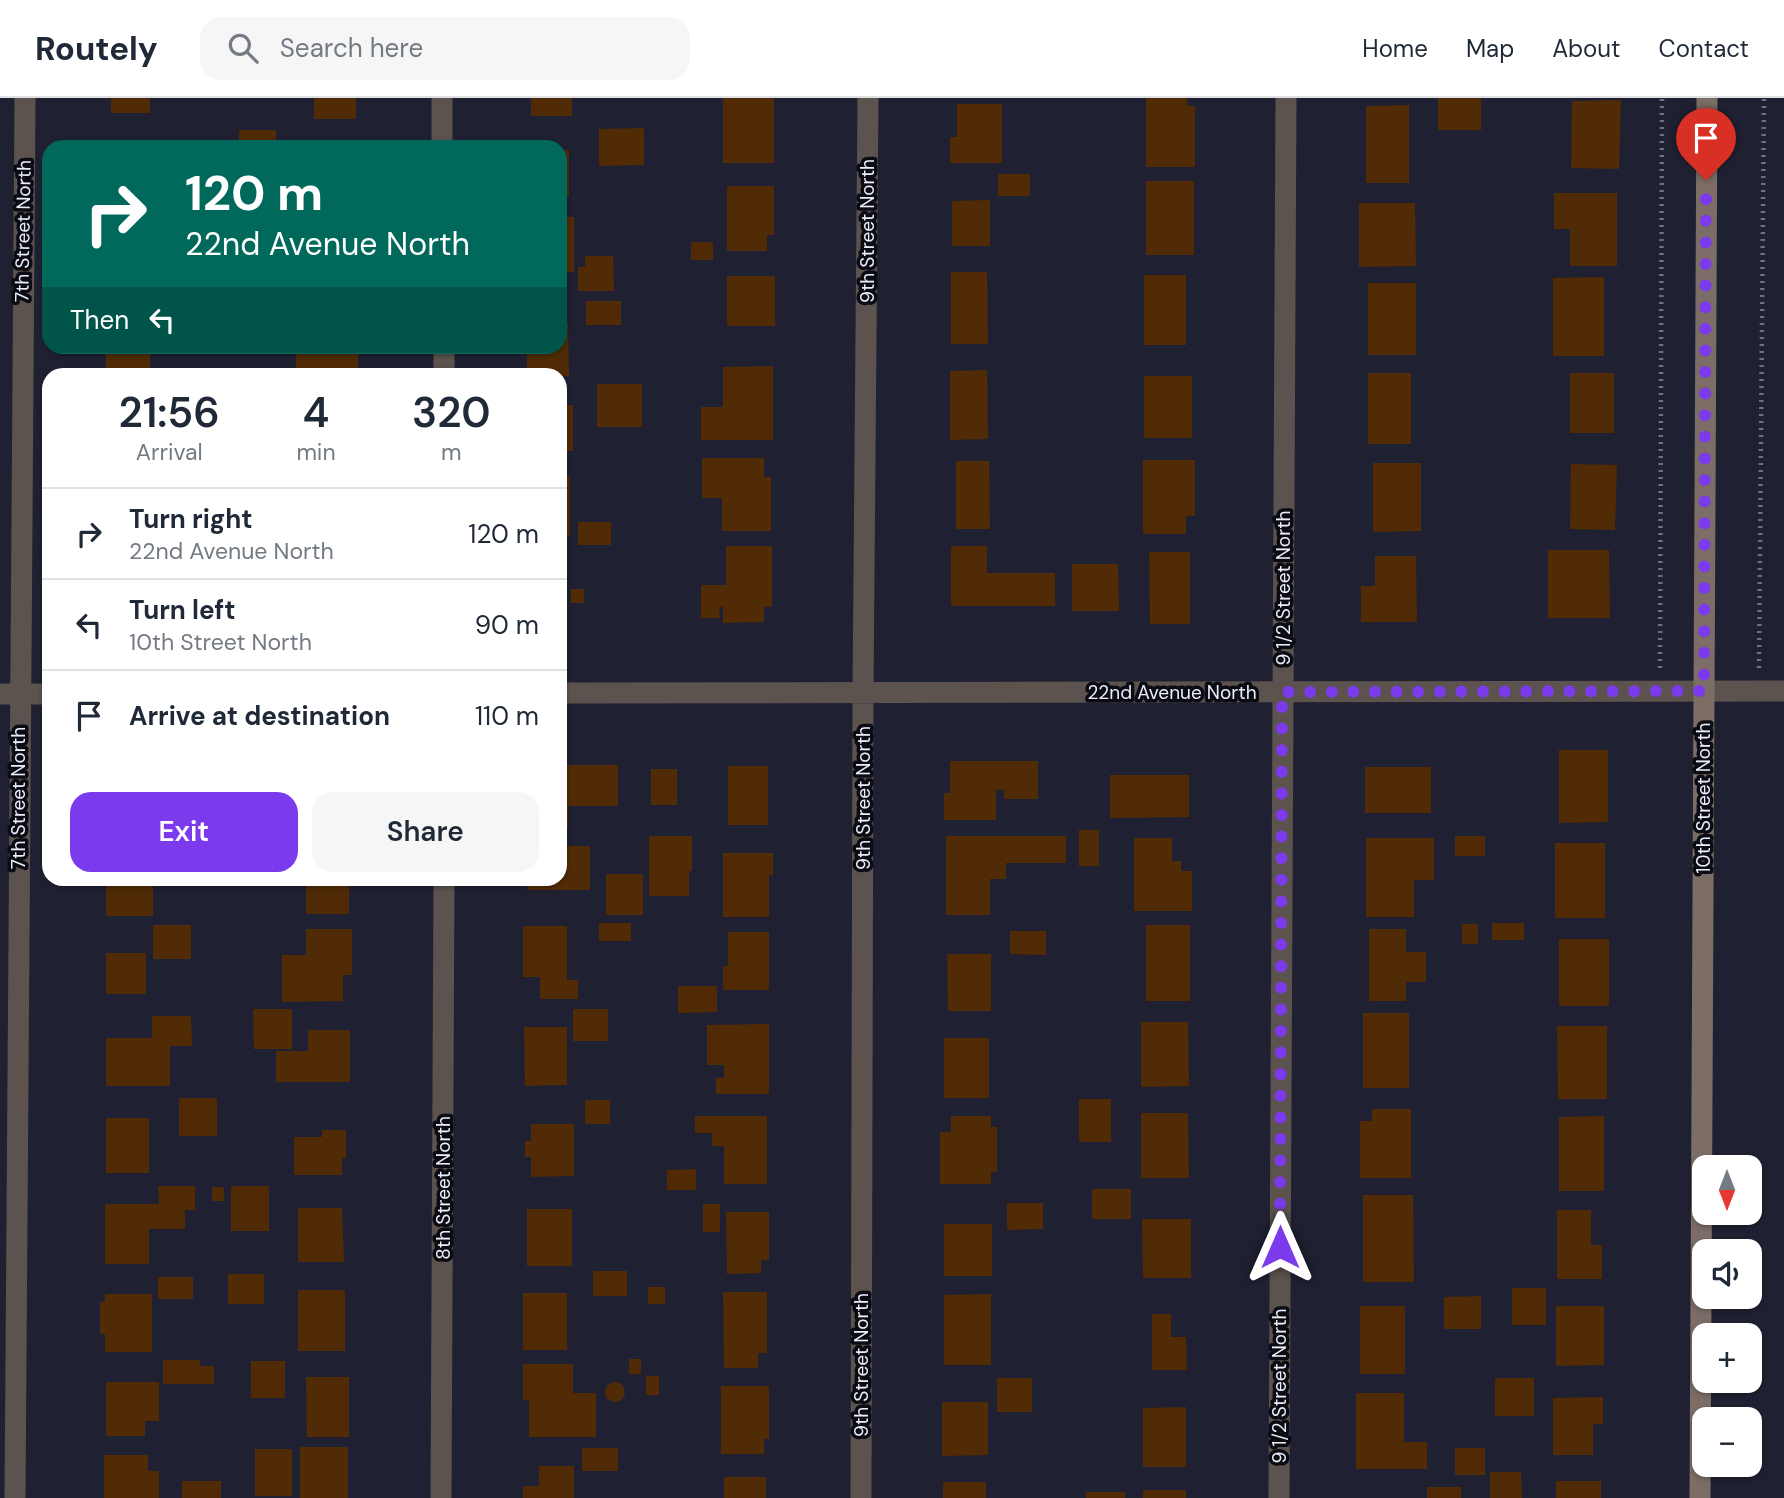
<!DOCTYPE html>
<meta charset="utf-8">
<style>
:root{--surface:#fff;--page:#f6f6f7;--text:#1f2937;--muted:#747a83;--line:#e0e1e3;--accent:#7c3aed}
body{margin:0;font-family:"DM Sans",sans-serif;background:var(--page);color:var(--text);height:100vh;display:flex;flex-direction:column;font-size:26px;white-space:nowrap}
*{box-sizing:border-box;margin:0}
p{font-size:23px;color:var(--muted)}
.icon{flex:none;width:38px;height:38px;fill:none;stroke:currentColor;stroke-width:2;stroke-linecap:round;stroke-linejoin:round}
.map{position:relative;flex:1;overflow:hidden}
.panel{position:absolute;left:42px;top:270px;width:525px;height:518px;display:flex;flex-direction:column;background:var(--surface);border-radius:21px;box-shadow:0 2px 5px #0004}
.panel>*{flex:none}
.top-card{position:absolute;left:42px;top:42px;width:525px;height:214px;border-radius:21px;box-shadow:0 2px 5px #0004;background:#00695c;color:#fff;overflow:hidden}
.needle{width:46px;rotate:180deg}
.controls{position:absolute;left:1692px;top:1057px;display:grid;gap:14px}
.controls a{display:grid;place-items:center;width:70px;height:70px;border-radius:14px;background:var(--surface);box-shadow:0 2px 5px #0004;font-size:35px}
.pin{position:absolute;display:grid;place-items:center;width:60px;height:60px;color:#fff;margin:-72px -30px;border-radius:50% 50% 50% 0;rotate:-45deg;box-shadow:0 0 7px #0007}
.pin .icon{rotate:45deg}
.me{position:absolute;width:77px;margin:-38px;rotate:0deg;stroke-linejoin:round;filter:drop-shadow(0 0 5px #0008)}
.turn{display:flex;align-items:center;gap:24px;height:147px;padding:0 28px;font-size:32px}
.turn .icon{width:91px;height:91px;stroke-width:2.5}
.turn b{display:block;font-size:49px;line-height:60px}
.then{display:flex;align-items:center;height:66px;padding:0 28px;background:#0003;gap:14px;font-size:26px}
.eta{display:flex;justify-content:space-evenly;align-items:center;height:119px;text-align:center}
.eta b{font-size:42px;font-weight:600;line-height:49px}
.cta{display:flex;gap:14px;margin-top:auto;padding:14px 28px}
.cta a{flex:1;height:80px;border-radius:21px;background:var(--accent);color:#fff;font-size:28px;font-weight:600;line-height:80px;text-align:center}
.cta a+a{background:var(--page);color:var(--text)}
ul{padding:0;list-style:none}
li{display:flex;align-items:center;gap:21px;height:91px;padding:0 28px;border-top:2px solid var(--line)}
li div{flex:1}
li b{display:block;font-size:26px}
li em{font-style:normal}
header{display:flex;align-items:center;gap:42px;box-sizing:border-box;height:98px;padding:0 35px;background:var(--surface);border-bottom:2px solid var(--line)}
header strong{font-size:33px}
nav{display:flex;gap:38px;margin-inline-start:auto;font-size:24px}
.search{width:490px;height:63px;background:var(--page);display:flex;align-items:center;gap:18px;box-sizing:border-box;padding:0 24px;border-radius:21px;color:var(--muted);font-size:26px}
.map>svg:first-child{display:block}
</style>
<header>
<strong>Routely</strong>
<div class="search"><svg class="icon" aria-label="search" viewBox="0 0 24 24"><circle cx="10" cy="10" r="6"/><path d="M15 15l6 6"/></svg>Search here</div>
<nav><a>Home</a><a>Map</a><a>About</a><a>Contact</a></nav>
</header>
<div class="map">
<svg width="1784" height="1400" viewBox="0 0 1784 1400">
<rect width="100%" height="100%" fill="#1f2132"/>
<path fill="#502b05" d="M111 0H150V15H111Z
M314 0H356V21H314Z
M531 0H572V18H531Z
M723 0H774V65H723Z
M1146 0H1187V8H1195V69H1146Z
M1438 0H1481V32H1438Z
M1621 2 1619 71 1571 70 1572 3Z
M957 6H1002V65H950V39H957Z
M1409 7V85H1366V8Z
M644 30V67L599 68V31Z
M239 32H276V49H239Z
M560 52H569V99H560Z
M998 76H1030V98H998Z
M1146 83H1194V157H1146Z
M727 88H774V137H767V153H727Z
M1554 95H1617V168H1570V131H1554Z
M990 102V148H952V103Z
M1359 105H1415L1416 168 1359 169Z
M560 119H574V174H560Z
M691 144H713V162H691Z
M585 158H613L614 193H578V169H585Z
M951 174H987L988 246H951Z
M1144 177H1186V247H1144Z
M727 178H775V228H727Z
M1604 179V258H1553V180Z
M1368 185H1416V257H1368Z
M586 203H621V227H586Z
M560 226H568L569 278 527 276V248H560Z
M106 248H150V276H106Z
M296 248H327V254H358V276H296Z
M773 268V342H701V309H723V269Z
M987 272 988 341 950 342V273Z
M1368 275H1411V346H1368Z
M1570 275H1614V335H1570Z
M1144 278H1192V340H1144Z
M597 286H642V329H597Z
M560 307H573V353H560Z
M702 360H764V379H771V433H722V400H702Z
M1143 362H1195V418H1186V436H1143Z
M956 363H989L990 431H956Z
M1373 365H1421V433L1373 434Z
M1571 366 1617 367 1615 432 1570 431Z
M560 378H570V438H560Z
M578 424H611V447H578Z
M726 448H772V509H764V524L723 525V509H719L720 520H701V487H726Z
M951 448H987V475H1055V508H951Z
M1548 452H1609L1610 520H1548Z
M1149 454H1190V526H1150Z
M1375 458H1416L1417 524H1361V488H1375Z
M560 459H566V518H560Z
M1072 466H1118L1119 513H1072Z
M571 491H584V505H571Z
M1559 652H1608V724L1559 725Z
M950 663H1038V701H1004V692H996V722H944V695H950Z
M560 667H618V708H568V730H560Z
M728 668H768V727H728Z
M1365 669H1431V715H1365Z
M651 671H677V707H651Z
M1110 677H1189V719L1110 720Z
M1079 732H1099V768H1079Z
M649 738H692V773H689V798H649Z
M946 738H1066V765H1006V781H990V817H946Z
M1455 738H1485V758H1455Z
M1134 740H1172V763H1181V773H1192V813H1134Z
M1366 740H1434V782H1414V819H1366Z
M1555 745H1605V820H1555Z
M560 748H590V792H527V780H560Z
M723 755H773V777H769V819H723Z
M606 776H643V817H606Z
M106 780H153V818H106Z
M306 780H349V816H306Z
M599 825H631V843H599Z
M1492 825H1524V842H1492Z
M1462 826H1478V846H1462Z
M153 827H191V861H153Z
M1146 827H1190V903H1146Z
M523 828H567V882H578V901H540V879H523Z
M306 831H352V877H343V903L282 904V857H306Z
M1369 831H1406V854H1426V884H1406V903H1369Z
M1010 833H1046V857L1010 856Z
M728 834H769V892H723V868H728Z
M1559 841H1609V908H1559Z
M106 855H146V896H106Z
M947 856H991V913H948Z
M678 888H717V914L678 915Z
M253 911H292V951H254Z
M573 911H608V943H573Z
M1363 915H1409V990H1363Z
M152 918H191L192 948H170V988H106V940H152Z
M1141 924H1188L1189 988 1141 989Z
M769 926V996H716V980H724V967H707V927Z
M1557 928H1607V1001H1558Z
M524 929H567V987L525 988Z
M308 932H350V984H276V953H308Z
M944 940H989V1000H944Z
M179 1000H217V1038H179Z
M1079 1001H1111V1044H1079Z
M585 1002H610V1026H585Z
M1372 1011H1411V1080H1360V1023H1372Z
M1141 1015H1188L1189 1080H1141Z
M695 1018H767V1086H724V1048H712V1035H695Z
M951 1018H991V1029H997V1074H991V1086H940V1034H951Z
M1604 1018V1093H1559V1019Z
M106 1020H149V1075H106Z
M531 1026H574V1078L531 1079V1059H525V1043H531Z
M322 1032H346V1060H342V1077H294V1039H322Z
M696 1071V1092H667V1072Z
M158 1088H195V1112H185V1131H149V1166H105V1106H159Z
M231 1088H269V1133H231Z
M212 1089H224V1103H212Z
M1092 1091H1131V1121H1092Z
M1363 1097H1413L1414 1184H1363Z
M1007 1105H1043V1131L1007 1132Z
M703 1106H720V1134H703Z
M298 1110H342L344 1164H298Z
M527 1111H572V1168H527Z
M1557 1112H1591V1147H1602V1181H1557Z
M726 1114H769V1162H761V1175L727 1176Z
M1142 1121H1191V1180H1143Z
M944 1126H992V1178H944Z
M593 1173H627V1198H593Z
M228 1176H264V1206H228Z
M158 1179H193V1201H158Z
M648 1189H665V1206H648Z
M1512 1190H1546V1227H1512Z
M298 1192H345V1253H298Z
M723 1194H767V1255H758V1270H724Z
M523 1195H567V1252H523Z
M105 1196H152V1254H105V1236H100V1204H105Z
M991 1196V1267H944V1197Z
M1481 1198V1231H1444V1199Z
M1360 1208H1405V1276H1360Z
M1556 1208H1604V1267L1556 1268Z
M1152 1216H1171V1239H1186L1187 1272H1152Z
M629 1261H641V1276H629Z
M163 1262H200V1268H214V1286H163Z
M251 1263H285V1300H251Z
M523 1266H573V1295H596V1339H529V1302H523Z
M646 1278H659V1297H646Z
M306 1279H349V1339H307Z
M997 1280H1032V1314H997Z
M1495 1280H1534V1318H1495Z
M106 1284H159V1323H145V1338H106Z
M605 1294a10 10 0 1 1 20 0a10 10 0 1 1-20 0Z
M721 1288H769V1341H764V1356H721Z
M1356 1295H1404V1344H1427V1371H1356Z
M1603 1299V1326H1593V1357H1553V1300Z
M942 1304H988V1357L942 1358Z
M1186 1309V1369H1143V1310Z
M300 1349H348V1400H300Z
M582 1350H618V1373H582Z
M1455 1350H1485V1377H1455Z
M255 1351H292V1398H255Z
M104 1357H148V1373H159V1400H104Z
M539 1368H574V1400H523V1388H539Z
M1490 1374H1521L1522 1400H1490Z
M724 1379H766V1400H724Z
M182 1383H221V1400H182Z
M1556 1383H1601V1400H1556Z
M943 1384H986V1400H943Z
M1427 1389H1461V1400H1427Z
M1143 1392H1186V1400H1143Z
M1086 1394H1125V1400H1086Z"/>
<g fill="none" stroke-linecap="round" stroke-linejoin="round">
<path stroke="#6f7180" stroke-width="4.5" stroke-dasharray="2 5" stroke-linecap="butt" d="M1660 570 1662 0
M1759 570 1764 0"/>
<path stroke="#5c534e" stroke-width="21" d="M442 0V49
M444 248V276
M560 595 1784 593
M0 596H49
M15 1400 25 0
M441 1400 444 780
M861 1400 863 595 868 0
M1279 1400 1286 0"/>
<path stroke="#7c6e66" stroke-width="21" d="M1700 1400 1707 0"/>
</g>
<g fill="none" stroke-linecap="round" stroke-linejoin="round">
<path stroke="#7c3aed" stroke-width="12" stroke-dasharray="0 21.6" d="M1280 1149 1282 594 1704 593 1706 82"/>
</g>
<g text-anchor="middle" dominant-baseline="central" stroke-width="7" stroke-linejoin="round" paint-order="stroke">
<g font-size="19" fill="#ebedf9" stroke="#0b0c13">
<text transform="translate(23 133) rotate(-89)">7th Street North</text>
<text transform="translate(867 133) rotate(-90)">9th Street North</text>
<text transform="translate(1283 490) rotate(-90)">9 1/2 Street North</text>
<text x="1172" y="594">22nd Avenue North</text>
<text transform="translate(18 700) rotate(-90)">7th Street North</text>
<text transform="translate(863 700) rotate(-90)">9th Street North</text>
<text transform="translate(1703 700) rotate(-90)">10th Street North</text>
<text transform="translate(443 1090) rotate(-90)">8th Street North</text>
<text transform="translate(861 1267) rotate(-90)">9th Street North</text>
<text transform="translate(1279 1288) rotate(-90)">9 1/2 Street North</text>
</g>
</g>
</svg>
<div class="controls">
<a><svg class="needle" viewBox="-14 -14 28 28"><path d="M0-13l5 13h-10z" fill="#e53935"/><path d="M0 13l5-13h-10z" fill="#747a83"/></svg></a>
<a><svg class="icon" aria-label="sound" viewBox="0 0 24 24"><path d="M4 9h4l5-4v14l-5-4H4zM17 9q2 3 0 6"/></svg></a>
<a>+</a>
<a>−</a>
</div>
<div class="pin" style="left:1706px;top:82px;background:#d93025"><svg class="icon" aria-label="arrive" viewBox="0 0 24 24"><path d="M6 21V4h12l-3 4 3 4H6"/></svg></div>
<svg class="me" style="left:1280px;top:1149px" viewBox="-20 -20 40 40"><path d="M0-17L14 15 0 8-14 15z" fill="#7c3aed" stroke="#fff" stroke-width="4"/></svg>
<div class="top-card">
<div class="turn"><svg class="icon" aria-label="right" viewBox="0 0 24 24"><path d="M7 20v-9h11M14 6l5 5-5 5"/></svg><div><b>120 m</b>22nd Avenue North</div></div>
<div class="then">Then<svg class="icon" aria-label="left" viewBox="0 0 24 24"><path d="M17 20v-9H6M10 6l-5 5 5 5"/></svg></div>
</div>
<section class="panel">
<div class="eta">
<div><b>21:56</b><p>Arrival</p></div>
<div><b>4</b><p>min</p></div>
<div><b>320</b><p>m</p></div>
</div>
<ul>
<li><svg class="icon" aria-label="right" viewBox="0 0 24 24"><path d="M7 20v-9h11M14 6l5 5-5 5"/></svg><div><b>Turn right</b><p>22nd Avenue North</p></div><em>120 m</em></li>
<li><svg class="icon" aria-label="left" viewBox="0 0 24 24"><path d="M17 20v-9H6M10 6l-5 5 5 5"/></svg><div><b>Turn left</b><p>10th Street North</p></div><em>90 m</em></li>
<li><svg class="icon" aria-label="arrive" viewBox="0 0 24 24"><path d="M6 21V4h12l-3 4 3 4H6"/></svg><div><b>Arrive at destination</b></div><em>110 m</em></li>
</ul>
<div class="cta"><a>Exit</a><a>Share</a></div>
</section>
</div>
